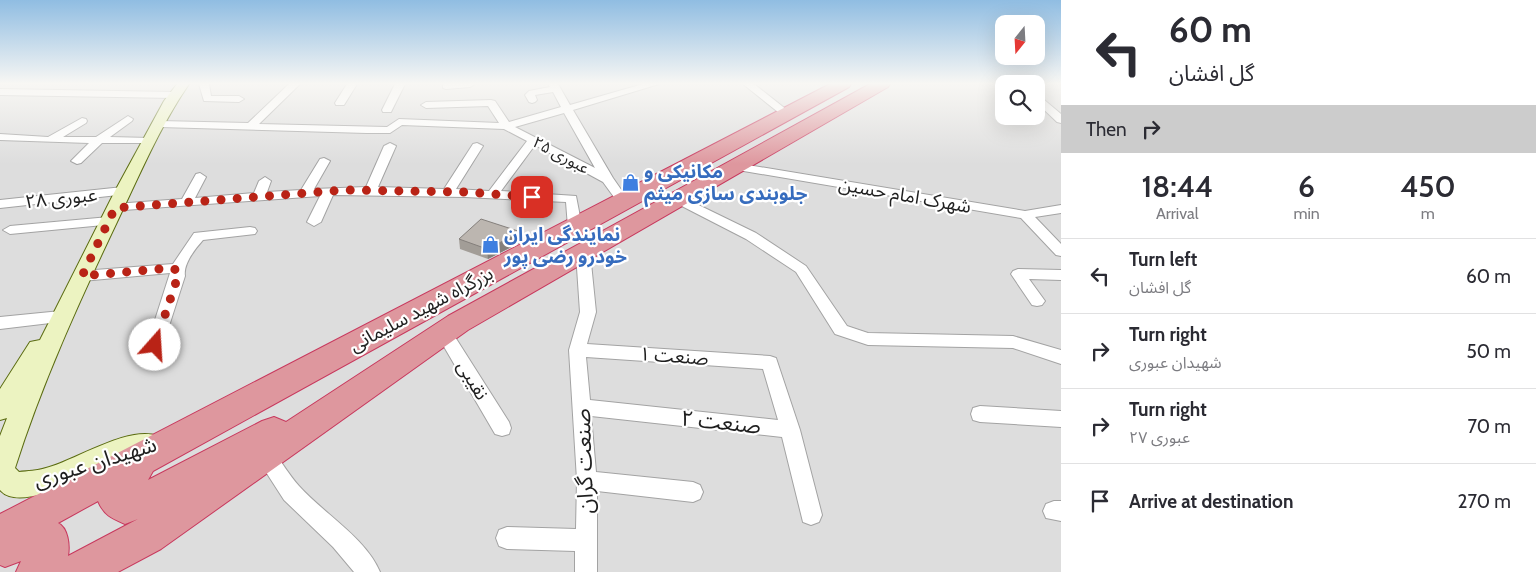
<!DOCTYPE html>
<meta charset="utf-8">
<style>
:root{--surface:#fff;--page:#f7f7f7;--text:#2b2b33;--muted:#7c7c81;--line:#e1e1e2}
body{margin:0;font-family:Cabin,"Noto Sans Arabic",sans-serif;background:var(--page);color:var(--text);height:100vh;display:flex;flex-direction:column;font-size:19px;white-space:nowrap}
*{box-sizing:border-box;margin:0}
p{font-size:16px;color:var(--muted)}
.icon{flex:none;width:28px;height:28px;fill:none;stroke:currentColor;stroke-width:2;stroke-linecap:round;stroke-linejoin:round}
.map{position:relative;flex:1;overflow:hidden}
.panel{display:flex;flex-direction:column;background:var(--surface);width:475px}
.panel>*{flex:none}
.guide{background:#fff;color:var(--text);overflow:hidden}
.needle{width:32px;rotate:198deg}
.controls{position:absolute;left:995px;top:15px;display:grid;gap:10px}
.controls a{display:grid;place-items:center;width:50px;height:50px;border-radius:10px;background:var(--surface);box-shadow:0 5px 20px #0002;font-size:25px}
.pin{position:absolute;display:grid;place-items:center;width:42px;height:42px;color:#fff;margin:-21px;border-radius:10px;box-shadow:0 2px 8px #0006}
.me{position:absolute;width:55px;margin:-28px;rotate:19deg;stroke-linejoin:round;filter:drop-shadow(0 0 4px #0008)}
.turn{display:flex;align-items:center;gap:18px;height:105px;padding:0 25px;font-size:22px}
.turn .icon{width:65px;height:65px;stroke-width:2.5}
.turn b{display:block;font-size:35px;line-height:42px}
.then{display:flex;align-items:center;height:48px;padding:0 25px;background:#0003;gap:10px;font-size:19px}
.eta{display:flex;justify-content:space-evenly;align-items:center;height:85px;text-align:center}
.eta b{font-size:30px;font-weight:600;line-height:35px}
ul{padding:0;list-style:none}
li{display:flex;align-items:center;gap:15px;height:75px;padding:0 25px;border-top:1px solid var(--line)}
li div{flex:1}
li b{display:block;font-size:19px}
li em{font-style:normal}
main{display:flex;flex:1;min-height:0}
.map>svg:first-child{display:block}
</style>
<main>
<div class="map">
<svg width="1061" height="572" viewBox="0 0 1061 572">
<rect width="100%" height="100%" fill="#efede7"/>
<path fill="#ddd" d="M0 84H1004V116H1036V84H1061V572H0Z"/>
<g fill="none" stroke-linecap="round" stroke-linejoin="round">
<defs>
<path id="street" d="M199 84H209L211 96H239L244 99 239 102 204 101Z
M289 84H300L259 124 387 127 399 119 499 123 488 106 426 108 421 105 426 102 491 100 495 101 509 122 561 107 553 92 535 95 537 100 535 102 532 103 529 102 525 95 529 91 550 87 548 84H558L570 105 643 84H659L573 110 613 178 629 201 627 204H619L603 182 535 145 501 191 576 196 582 227 575 231 568 227 566 202 465 197 333 195 321 222 314 226 307 222 320 196 110 211 109 208 115 204 182 199 196 174 200 173 206 177 195 198 254 193 259 181 265 177 271 181 267 192 301 190 320 159 324 158 330 161 314 189 366 187 384 146 390 143 396 146 378 187 444 189 473 144 477 143 483 146 456 189 489 191 527 141 504 129 402 125 390 133H367L160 127 155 124 160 121 248 123ZM564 113 595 168 515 127Z
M347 84H357L344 105H336L335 103Z
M395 84H405L391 112H383L382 110Z
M443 84H475L470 87 446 89 443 88Z
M743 84H754L792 114 787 117 783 116Z
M0 89 175 92 180 95 175 98 0 95Z
M1036 93 1061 114V123L1057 122 1036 102Z
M128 116 133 119 132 121 110 137 150 138 155 141 154 143H102L81 163 77 164 71 161 89 143 0 140V134L48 137 82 118 86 119 87 121 86 123 63 137H96Z
M736 163 1025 211 1061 205V213L1035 217 1061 244V256L1056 255 1021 218 732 169 730 167Z
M123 187 129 191 127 194 0 208V200Z
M678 195 756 233 806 266 847 326 868 333 1013 336 1061 350V364L1013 348 868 345 835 334 796 272 746 239 674 202 672 199Z
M109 217 116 221 114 224 10 234 3 230 10 226Z
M250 227 255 228 257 231 255 234 203 240C195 249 183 264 185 276L163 345 161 349 155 351 149 349 147 345 170 273 82 281 77 279 75 276 77 273 82 271 173 264 194 233Z
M583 248 588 250 590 253 596 312 587 344 770 356 776 358 800 430 822 515 819 522 811 525 803 522 782 437 591 416 596 472 693 482 700 485 703 492 700 499 693 502 597 491V572H575V551L507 549 499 546 496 538 499 530 507 527 576 529 577 480 569 350 580 312 576 253 578 250ZM586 357 763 369 778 420 590 400Z
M1018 269 1061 270V280L1029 279 1045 301 1042 305 1037 306 1032 305 1011 274 1013 271Z
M61 311 67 313 69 317 67 321 0 329V317Z
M444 327 450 329 509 422 511 428 509 434 502 436 495 434 436 333 438 329Z
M980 406 1061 411V427L980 422 973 420 971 414 973 408Z
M265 446 272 449C281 461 289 475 299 486 323 513 366 538 380 572H354L333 547 284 500 255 455 258 449Z
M1054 501H1061V521L1046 518 1043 511 1046 504Z"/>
<path id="secondary" d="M177 84H189C160 126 139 176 117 222 79 302 42 383 15 468L19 472C27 471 37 471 46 468 76 460 128 425 158 436L162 444 158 452C146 456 133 458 121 462 96 470 21 515 0 490V436L7 418 0 420V389L30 342 40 340 115 191 164 101Z"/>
<path id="highway" d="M830 84H851L849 87 153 471 148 480 262 421 274 417 286 422 448 316 870 84H890L888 87 468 330 161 549 118 572H16L21 561 5 567 0 565V514ZM98 501C104 515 111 518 125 524L138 519 68 556C70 545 68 528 58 523Z"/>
</defs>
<use href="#street" stroke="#a3a3a3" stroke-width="2"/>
<use href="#secondary" stroke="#5b6c11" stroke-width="2"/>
<use href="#highway" stroke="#c8395e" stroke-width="2"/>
<use href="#street" fill="#fff" fill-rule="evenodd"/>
<use href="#secondary" fill="#ecf3c1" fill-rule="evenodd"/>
<use href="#highway" fill="#de979e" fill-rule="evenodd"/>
</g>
<path fill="#a29d97" d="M459 239 521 242 488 259 460 249Z"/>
<path fill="#847f7b" d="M521 232V242L488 259 487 249Z"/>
<path fill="#bcb6b0" stroke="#847f7b" d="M481 219 521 232 487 249 459 239Z"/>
<linearGradient id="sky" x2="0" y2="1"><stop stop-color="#90bde2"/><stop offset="0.51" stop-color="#f8f7f4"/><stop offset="1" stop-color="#f8f7f4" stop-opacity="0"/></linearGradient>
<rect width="1061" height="164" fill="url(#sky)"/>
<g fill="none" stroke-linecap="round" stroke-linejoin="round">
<path stroke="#b92316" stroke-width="9" stroke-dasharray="0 16.2" d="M155 345 178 276 177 270 170 268 82 276 115 208 345 190 465 192 532 197"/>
</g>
<defs>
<symbol id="shop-bare" viewBox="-9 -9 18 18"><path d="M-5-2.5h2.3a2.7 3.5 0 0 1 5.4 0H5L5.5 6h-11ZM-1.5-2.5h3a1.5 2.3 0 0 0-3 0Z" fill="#3f7fe0" stroke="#fff" stroke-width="2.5" paint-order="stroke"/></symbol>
</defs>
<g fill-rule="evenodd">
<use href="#shop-bare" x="618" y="170" width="25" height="25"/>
<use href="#shop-bare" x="478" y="232" width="25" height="25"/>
</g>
<g text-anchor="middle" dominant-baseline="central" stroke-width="4.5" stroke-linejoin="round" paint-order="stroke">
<g font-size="16" fill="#1f1f1f" stroke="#fff">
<text transform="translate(561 155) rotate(28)">عبوری ۲۵</text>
</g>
<g font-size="19" font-weight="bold" fill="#366cbe" stroke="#fff" text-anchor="start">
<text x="644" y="171">مکانیکی و<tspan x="644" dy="22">جلوبندی سازی میثم</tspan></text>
<text x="504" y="234">نمایندگی ایران<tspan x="504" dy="22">خودرو رضی پور</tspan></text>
</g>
<g font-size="19" fill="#1f1f1f" stroke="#fff">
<text transform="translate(905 195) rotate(10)">شهرک امام حسین</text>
<text transform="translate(61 198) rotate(-6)">عبوری ۲۸</text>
<text transform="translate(421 309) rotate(-28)">بزرگراه شهید سلیمانی</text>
<text transform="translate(674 356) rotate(4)">صنعت ۱</text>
<text transform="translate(473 380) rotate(59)">نقیبی</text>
</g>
<g font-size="22" fill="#1f1f1f" stroke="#fff">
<text transform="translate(721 422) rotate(6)">صنعت ۲</text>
<text transform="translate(584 461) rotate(-92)">صنعت گران</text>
<text transform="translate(95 462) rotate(-17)">شهیدان عبوری</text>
</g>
</g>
</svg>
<div class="controls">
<a><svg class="needle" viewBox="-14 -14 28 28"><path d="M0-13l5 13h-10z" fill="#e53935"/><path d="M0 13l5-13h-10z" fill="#7c7c81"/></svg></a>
<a><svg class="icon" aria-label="search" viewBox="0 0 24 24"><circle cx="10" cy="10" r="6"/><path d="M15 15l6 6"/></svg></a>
</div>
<div class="pin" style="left:532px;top:197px;background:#d93025"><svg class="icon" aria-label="arrive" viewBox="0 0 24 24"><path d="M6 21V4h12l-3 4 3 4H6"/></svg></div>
<svg class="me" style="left:155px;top:345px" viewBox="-20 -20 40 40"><circle r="19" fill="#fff"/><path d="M0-13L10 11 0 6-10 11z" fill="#b92316"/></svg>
</div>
<section class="panel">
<div class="guide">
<div class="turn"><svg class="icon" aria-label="left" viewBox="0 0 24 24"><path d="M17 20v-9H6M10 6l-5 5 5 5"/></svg><div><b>60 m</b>گل افشان</div></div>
<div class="then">Then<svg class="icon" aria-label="right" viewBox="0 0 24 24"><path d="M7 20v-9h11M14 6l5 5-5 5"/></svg></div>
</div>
<div class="eta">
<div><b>18:44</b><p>Arrival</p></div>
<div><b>6</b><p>min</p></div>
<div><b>450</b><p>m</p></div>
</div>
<ul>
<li><svg class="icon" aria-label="left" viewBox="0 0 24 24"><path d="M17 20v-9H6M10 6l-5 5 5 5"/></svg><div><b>Turn left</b><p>گل افشان</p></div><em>60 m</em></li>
<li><svg class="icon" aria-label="right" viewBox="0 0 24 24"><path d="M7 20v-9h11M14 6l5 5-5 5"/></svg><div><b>Turn right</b><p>شهیدان عبوری</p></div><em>50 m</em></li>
<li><svg class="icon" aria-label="right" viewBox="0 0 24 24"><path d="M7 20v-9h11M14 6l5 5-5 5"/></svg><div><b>Turn right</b><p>عبوری ۲۷</p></div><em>70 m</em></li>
<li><svg class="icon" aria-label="arrive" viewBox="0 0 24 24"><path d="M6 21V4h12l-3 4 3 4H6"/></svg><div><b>Arrive at destination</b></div><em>270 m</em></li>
</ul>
</section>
</main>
